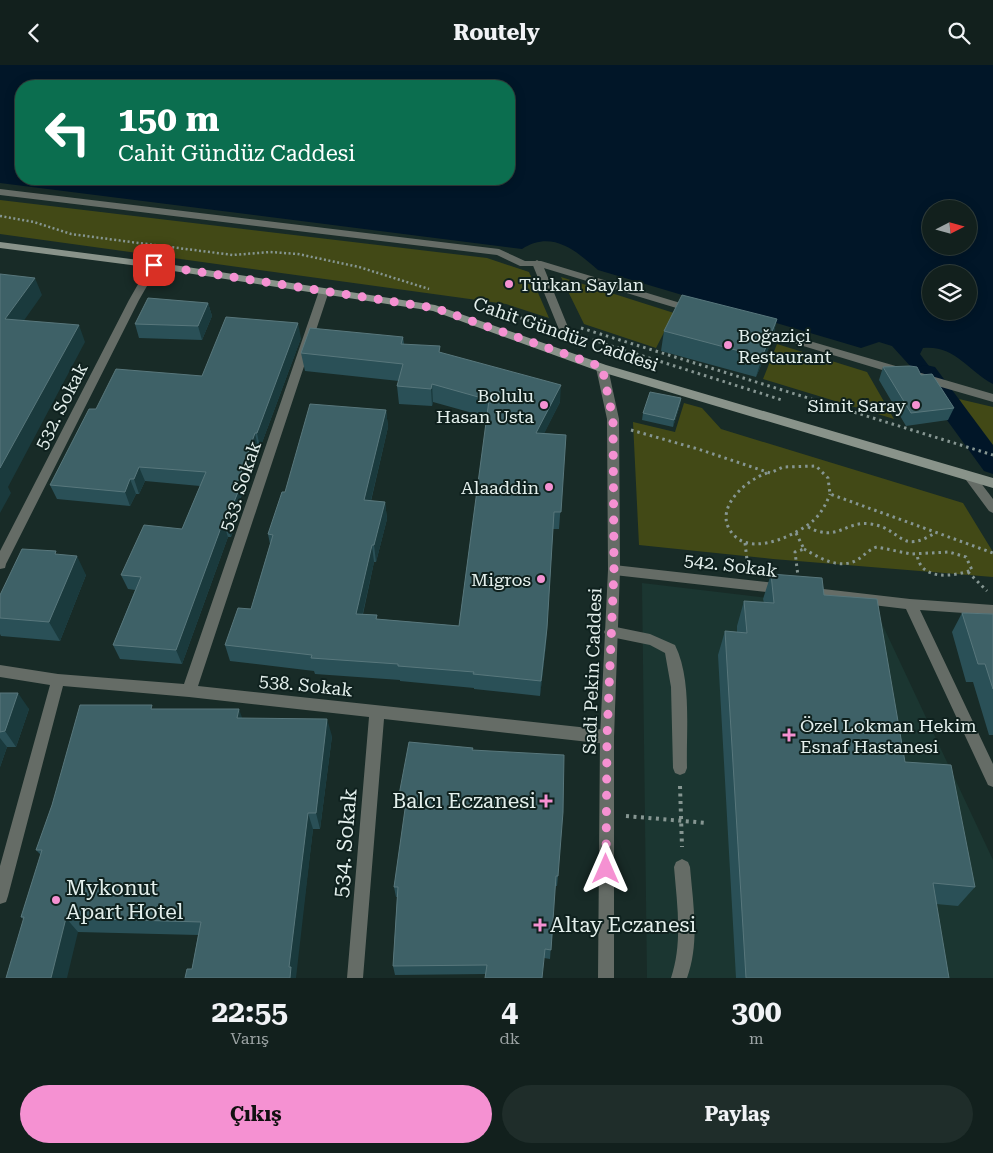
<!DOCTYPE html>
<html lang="tr">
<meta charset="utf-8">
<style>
:root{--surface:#12201d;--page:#1f2d2a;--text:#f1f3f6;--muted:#9ca3a4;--line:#313e3b;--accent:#f591d2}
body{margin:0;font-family:"Roboto Serif",serif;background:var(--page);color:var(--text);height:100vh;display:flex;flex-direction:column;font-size:19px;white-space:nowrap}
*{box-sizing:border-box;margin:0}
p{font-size:16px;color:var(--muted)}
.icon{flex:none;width:28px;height:28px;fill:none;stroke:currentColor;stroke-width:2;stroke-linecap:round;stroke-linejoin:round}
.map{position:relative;height:913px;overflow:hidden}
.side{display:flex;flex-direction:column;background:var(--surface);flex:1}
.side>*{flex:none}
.hud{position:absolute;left:15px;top:15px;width:500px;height:105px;border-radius:20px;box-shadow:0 2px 12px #0003,0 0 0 1px var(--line);background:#0b6e4f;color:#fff;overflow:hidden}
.needle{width:32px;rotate:84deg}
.fabs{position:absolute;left:922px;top:135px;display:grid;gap:10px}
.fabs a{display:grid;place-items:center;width:55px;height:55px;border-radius:50%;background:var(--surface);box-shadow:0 2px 12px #0003,0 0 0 1px var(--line);font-size:25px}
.pin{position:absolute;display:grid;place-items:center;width:42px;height:42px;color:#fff;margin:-21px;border-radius:10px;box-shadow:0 2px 8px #0006}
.me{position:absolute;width:55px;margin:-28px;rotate:0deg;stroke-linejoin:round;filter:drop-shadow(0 0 4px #0008)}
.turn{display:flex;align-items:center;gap:18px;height:105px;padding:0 20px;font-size:22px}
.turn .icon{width:65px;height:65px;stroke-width:2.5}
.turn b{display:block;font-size:35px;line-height:42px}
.eta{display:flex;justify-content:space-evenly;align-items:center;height:85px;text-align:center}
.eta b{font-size:30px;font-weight:700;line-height:35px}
.primary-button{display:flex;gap:10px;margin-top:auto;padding:10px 20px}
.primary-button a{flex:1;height:58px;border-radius:30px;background:var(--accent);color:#111;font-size:20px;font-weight:700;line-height:58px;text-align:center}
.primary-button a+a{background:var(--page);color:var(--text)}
header{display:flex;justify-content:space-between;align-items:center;height:65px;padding:0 20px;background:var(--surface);font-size:22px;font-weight:700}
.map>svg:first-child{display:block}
</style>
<header><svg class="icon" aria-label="back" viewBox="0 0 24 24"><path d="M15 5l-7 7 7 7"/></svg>Routely<svg class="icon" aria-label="search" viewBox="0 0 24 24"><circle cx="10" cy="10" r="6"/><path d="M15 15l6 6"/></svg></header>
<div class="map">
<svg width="993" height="913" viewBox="0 0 993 913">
<rect width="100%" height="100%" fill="#182b27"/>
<path fill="#1b3631" d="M642 518 876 546 993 795V913H647Z"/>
<path fill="#424916" d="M0 135 487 193 529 207 549 253 506 239 0 169Z
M561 212 674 248 656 283 584 259Z
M777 279 867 307 894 354 763 314Z
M959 334 993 342V383L989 382Z
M684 338 702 343 721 364 963 438 993 487V512L773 494 639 480 633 357 675 367Z"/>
<path fill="#011628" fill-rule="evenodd" d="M0 0H993V319C967 305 955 280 923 283L920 289 937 312 912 303 892 281 879 277 861 283 598 205C575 185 552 165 522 184L0 118ZM21 21H509V114H21ZM931 144H969V181H931ZM931 209H969V246H931Z"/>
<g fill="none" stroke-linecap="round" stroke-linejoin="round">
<path fill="#011628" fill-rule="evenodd" d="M926 300 935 302 993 380V409L984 406 917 314 914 308 917 302Z"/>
<path stroke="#869692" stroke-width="2.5" stroke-dasharray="2 2.5" stroke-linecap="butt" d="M0 151 34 157 71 169 131 177 233 190 270 187 298 189 359 202 429 224"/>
<path stroke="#869692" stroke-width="3" stroke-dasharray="2.5 4" stroke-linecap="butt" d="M502 247 543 260
M581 263 993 390
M580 271 782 335
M631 365 698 384 770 408 783 402 816 401 828 413 830 429 993 488
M767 408C743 416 708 449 737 473 757 489 798 469 814 455 822 447 826 439 830 429
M808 462C838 478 845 455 871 459 903 464 899 490 935 468
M796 468 804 484 795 487 798 511
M745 478 748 503
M804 484C820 493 839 505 857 495 864 491 869 484 877 482L911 489 949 487 966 492 972 505C952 512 920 516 917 489
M968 507 987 526"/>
<path stroke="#869692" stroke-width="4" stroke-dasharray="3 4.5" stroke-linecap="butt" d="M680 721 682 782
M626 751 707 758"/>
<path fill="#656c66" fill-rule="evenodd" d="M537 195 542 198 570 267 569 269 565 270 560 267 532 198Z
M611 561 650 569 675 580C692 614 686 665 687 703L685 708 680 710 675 708 673 703 671 622 665 588 650 580 606 571 604 567 606 563Z
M682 794 688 797 690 802C693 839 700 877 687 913H671C683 877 677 839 674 802L676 797Z"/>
<path fill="#656c66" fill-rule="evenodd" d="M0 124 499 184 525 196H541L697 243 698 245 693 248 537 201H520L497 190 0 130Z
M758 261 906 304 908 307 902 311 754 266 753 264Z
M921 308 993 329V337L917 315 915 312 917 309Z"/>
<path fill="#656c66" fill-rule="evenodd" d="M154 197 159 200 139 235 6 499 5 503 0 504V486L129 235 149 200Z
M324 223 329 226 198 621 607 665 612 667 614 672 612 677 607 679 384 654 363 913H347L369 652 189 632 63 621 8 831 6 837 0 839V801L50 620 0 612V600L58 609 184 619 319 226Z
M970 408 974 409 993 434V448L989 446 966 415 964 412 966 409Z
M614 500 784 519 789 520 791 524 789 528 784 529 614 510 609 509 608 505 609 501Z
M806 522 910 534 993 540V550L920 545 993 699V722L988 720 906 544 806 532 801 531 799 527 801 523Z"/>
<path fill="#656c66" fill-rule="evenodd" d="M602 299 608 303 619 354 620 505 614 672V913H598L600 672 608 505 607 354 596 303Z"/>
<path fill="#89938a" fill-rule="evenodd" d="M0 177 154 197 435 240 606 300 993 413V423L598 306 433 246 154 203 0 183Z"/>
</g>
<path fill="#2a5057" d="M208 238 212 251 202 275 139 273 135 259Z
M777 254 772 275 756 312 661 286 664 266Z
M403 272 404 279 440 287 560 337 544 368 566 370 559 464H553L546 579 540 631 474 624V623L400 616V615L315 609 314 606 230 596 225 580 251 544 270 479 268 469 285 427 386 345 388 362 371 436 385 437 387 454 376 497H374L363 549 378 554 459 561 487 352 433 337 432 341 399 339 397 321 399 316 305 306 301 288Z
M301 273 260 383 258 382 240 435 242 442 231 472H228L182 599 120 594 113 580 135 525 128 524 121 510 182 464 200 421 145 416 139 429H136L130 441 57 434 50 420 96 344 202 311Z
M883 302 921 310 954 343 948 355 906 361 879 315Z
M681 333 680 340 673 362 642 355 643 348Z
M58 490 86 510 60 576 1 571 0 569V530Z
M771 509 824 530 905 697 975 822 958 841 936 839 949 913H736L718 590 725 566 737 567V561L744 536 764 538 763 534Z
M962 548 993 549V670H989L973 617H966L952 567Z
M0 628 29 644 16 682H7L0 702Z
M154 644 242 653 332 671 320 764H313L295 912 192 904 198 870 78 867 23 854 21 852 41 790 36 785Z
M473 685 558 811 557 821H555L550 894 544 893 486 909 395 910 393 901 397 832H396L394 822 406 741H401L399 730Z"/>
<path fill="#1a3a3d" d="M35 213 42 230 13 271 5 254Z
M208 238 212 251 202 275 198 261Z
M777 254 772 275 756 312 762 292Z
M298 258 301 273 260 383 257 368Z
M79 260 85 277 8 422 11 428 0 448V403Z
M432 319 433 337 432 341 431 324Z
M561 320 560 337 536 385V368Z
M681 333 680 340 673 362 674 355Z
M386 345 388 362 367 452 364 435Z
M255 368 258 382 240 435 242 442 231 472 226 457 234 427Z
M139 402 145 416 139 429 134 414Z
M130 414 136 429 130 441 125 427Z
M385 437 387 454 376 497 374 480Z
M223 457 228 472 182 599 176 585Z
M372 480 374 497 359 565 356 549Z
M77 491 86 510 60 576 49 557Z
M547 563 546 579 540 631 541 616Z
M18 628 29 644 16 682 5 666Z
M239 644 245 661 237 653Z
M327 654 332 671 320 764 316 748Z
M0 673 7 682 0 702Z
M308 748 313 764 296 913H290L289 902Z
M66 853 78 867 67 913H51Z"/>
<path fill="#3e6167" stroke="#58777c" d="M0 209 35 213 5 254 79 260 0 403Z
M682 230 777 254 762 292 664 266Z
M148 233 208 238 198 261 135 259Z
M226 252 298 258 257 368H255L234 427H238L226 457H223L176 585 113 580 141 512 121 510 144 460 182 464 206 407 139 402 134 414H130L125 427 50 420 89 344H96L116 304 202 311Z
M310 263 403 272 401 279 440 281 439 287 561 320 536 368 566 370 561 447H554L547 563 541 616 473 609 474 607 398 601V599L311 593 312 590 225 580 238 543 251 544 273 470 268 469 282 427H285L310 339 386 345 364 435 385 437 374 480H372L356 549 377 550 376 554 459 561 489 335 432 319 431 324 397 321 403 299 301 288Z
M910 301 917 302 921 310 932 309 954 343 911 348 883 302Z
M650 327 681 333 674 355 643 348Z
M22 484 56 486 55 489 77 491 49 557 0 553V530Z
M771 509 822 513 824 530 877 534 905 697 951 700 975 822 933 818 949 913H746L725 566 747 568 744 536 774 538Z
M962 548 993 549V624L985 599H978Z
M0 628H18L5 666 0 667Z
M80 640H152L151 644H239L237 653 327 654 316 748H308L289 902H291L290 913H185L187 904H192L201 857 66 853 51 913H6L24 852H21L42 785H36L52 740Z
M409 677 473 683 472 685 564 690 563 747 558 811H556L551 885 545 884 542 913H485L487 900 393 901 398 822H394L407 730H399Z"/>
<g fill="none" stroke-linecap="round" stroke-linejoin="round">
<path stroke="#f591d2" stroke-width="9" stroke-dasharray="0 16.2" d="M154 200 435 243 602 302 613 354 614 505 607 672 606 804"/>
</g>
<g fill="#f591d2" stroke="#0f211e" stroke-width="2">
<circle cx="509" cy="219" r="5"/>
<circle cx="728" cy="280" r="5"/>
<circle cx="544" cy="340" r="5"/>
<circle cx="916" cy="340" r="5"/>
<circle cx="549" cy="422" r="5"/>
<circle cx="541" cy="514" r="5"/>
<path d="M786.5 662.5h5v5h5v5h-5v5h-5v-5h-5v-5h5z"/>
<path d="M543.5 728.5h5v5h5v5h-5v5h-5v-5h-5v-5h5z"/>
<circle cx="56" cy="835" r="5"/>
<path d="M537.5 852.5h5v5h5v5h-5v5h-5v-5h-5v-5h5z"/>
</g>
<g text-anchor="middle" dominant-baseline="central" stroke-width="4" stroke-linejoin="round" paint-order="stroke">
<g font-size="18" fill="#e3efec" stroke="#0f211e" text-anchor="end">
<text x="519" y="219" text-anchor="start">Türkan Saylan</text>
<text x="738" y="270" text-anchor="start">Boğaziçi<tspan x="738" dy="21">Restaurant</tspan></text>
<text x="534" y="330">Bolulu<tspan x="534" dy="21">Hasan Usta</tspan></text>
<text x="906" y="340">Simit Saray</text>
<text x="539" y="422">Alaaddin</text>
<text x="531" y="514">Migros</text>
<text x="800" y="660" text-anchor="start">Özel Lokman Hekim<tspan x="800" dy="21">Esnaf Hastanesi</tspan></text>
</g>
<g font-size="18" fill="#e3efec" stroke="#0f211e">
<text transform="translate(566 269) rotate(19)">Cahit Gündüz Caddesi</text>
<text transform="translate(61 341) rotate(-63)">532. Sokak</text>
<text transform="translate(240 421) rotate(-71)">533. Sokak</text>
<text transform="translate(731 500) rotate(7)">542. Sokak</text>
<text transform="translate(592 606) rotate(-88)">Sadi Pekin Caddesi</text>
<text transform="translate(306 620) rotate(6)">538. Sokak</text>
</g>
<g font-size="21" fill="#e3efec" stroke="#0f211e" text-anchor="start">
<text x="536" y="736" text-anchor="end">Balcı Eczanesi</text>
<text x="66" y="823">Mykonut<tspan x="66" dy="24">Apart Hotel</tspan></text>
<text x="550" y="860">Altay Eczanesi</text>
</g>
<g font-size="21" fill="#e3efec" stroke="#0f211e">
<text transform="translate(345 778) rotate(-85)">534. Sokak</text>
</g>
</g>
</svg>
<div class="fabs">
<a><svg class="needle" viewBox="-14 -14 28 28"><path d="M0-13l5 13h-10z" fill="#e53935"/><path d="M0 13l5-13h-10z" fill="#9ca3a4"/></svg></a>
<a><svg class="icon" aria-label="layers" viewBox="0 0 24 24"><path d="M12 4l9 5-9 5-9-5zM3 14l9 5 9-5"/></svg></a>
</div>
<div class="pin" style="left:154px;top:200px;background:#d93025"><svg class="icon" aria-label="arrive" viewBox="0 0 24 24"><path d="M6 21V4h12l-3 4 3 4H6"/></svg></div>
<svg class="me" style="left:606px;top:804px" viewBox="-20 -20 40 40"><path d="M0-17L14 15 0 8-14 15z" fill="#f591d2" stroke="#fff" stroke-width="4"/></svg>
<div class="hud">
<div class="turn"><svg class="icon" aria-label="left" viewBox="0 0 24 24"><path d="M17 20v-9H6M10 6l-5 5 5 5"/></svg><div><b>150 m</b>Cahit Gündüz Caddesi</div></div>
</div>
</div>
<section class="side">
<div class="eta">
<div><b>22:55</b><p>Varış</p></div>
<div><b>4</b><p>dk</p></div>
<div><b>300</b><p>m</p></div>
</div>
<div class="primary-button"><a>Çıkış</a><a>Paylaş</a></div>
</section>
